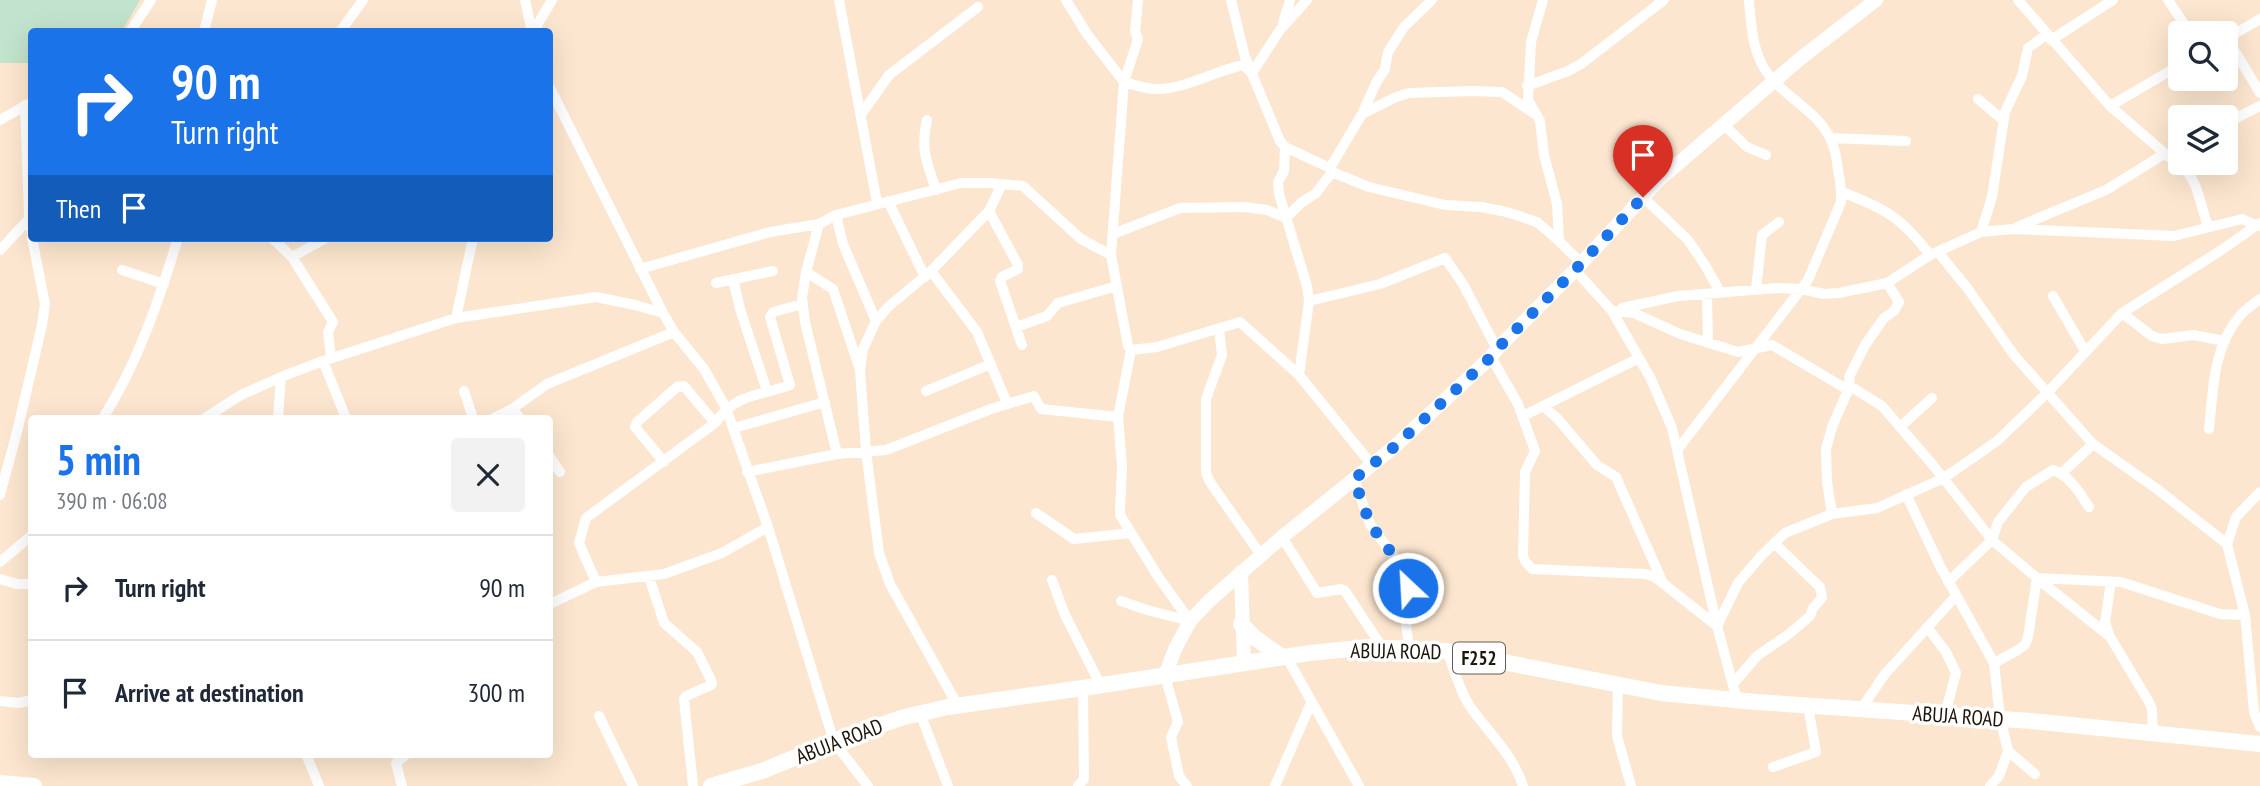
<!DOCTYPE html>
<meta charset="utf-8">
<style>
:root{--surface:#fff;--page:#f2f2f3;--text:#1f2937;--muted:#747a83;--line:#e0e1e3;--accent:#1a73e8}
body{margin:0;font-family:"PT Sans Narrow",sans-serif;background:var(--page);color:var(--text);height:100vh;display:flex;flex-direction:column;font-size:26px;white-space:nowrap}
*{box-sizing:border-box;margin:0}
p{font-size:23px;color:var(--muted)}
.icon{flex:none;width:38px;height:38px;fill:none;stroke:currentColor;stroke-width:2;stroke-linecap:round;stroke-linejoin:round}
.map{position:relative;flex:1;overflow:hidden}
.details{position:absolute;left:28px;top:415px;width:525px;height:343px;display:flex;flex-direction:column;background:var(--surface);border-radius:7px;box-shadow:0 7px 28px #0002}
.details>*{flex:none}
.banner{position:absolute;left:28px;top:28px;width:525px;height:214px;border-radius:7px;box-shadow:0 7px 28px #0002;background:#1a73e8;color:#fff;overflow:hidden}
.controls{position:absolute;left:2168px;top:21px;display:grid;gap:14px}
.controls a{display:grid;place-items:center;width:70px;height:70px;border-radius:7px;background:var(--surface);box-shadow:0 7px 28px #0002;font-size:35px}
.pin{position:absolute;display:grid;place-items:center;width:60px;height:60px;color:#fff;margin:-72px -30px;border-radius:50% 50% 50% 0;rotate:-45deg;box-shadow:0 0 7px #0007}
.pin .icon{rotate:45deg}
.me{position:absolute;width:77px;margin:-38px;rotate:335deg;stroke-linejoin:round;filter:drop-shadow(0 0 5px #0008)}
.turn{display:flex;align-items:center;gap:24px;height:147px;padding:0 28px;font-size:32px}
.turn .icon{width:91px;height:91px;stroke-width:2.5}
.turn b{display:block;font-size:49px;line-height:60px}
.then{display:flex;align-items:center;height:66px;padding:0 28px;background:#0003;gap:14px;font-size:26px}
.round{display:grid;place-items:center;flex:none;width:74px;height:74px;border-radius:7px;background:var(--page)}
.overview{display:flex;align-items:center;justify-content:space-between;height:119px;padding:0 28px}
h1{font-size:42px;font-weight:600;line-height:52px;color:var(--accent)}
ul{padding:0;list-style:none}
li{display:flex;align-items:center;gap:21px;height:105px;padding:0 28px;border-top:2px solid var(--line)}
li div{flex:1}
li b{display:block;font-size:26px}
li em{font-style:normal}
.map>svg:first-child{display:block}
</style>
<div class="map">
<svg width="2260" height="786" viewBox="0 0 2260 786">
<rect width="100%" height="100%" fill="#fce6cf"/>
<path fill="#c2e3cd" d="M0 0H140L122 31 32 32 31 63H0Z"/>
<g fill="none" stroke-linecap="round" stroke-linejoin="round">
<path stroke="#fff" stroke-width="10" d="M525 0 532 32
M839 0 877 203
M1066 0 1087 34 1124 82C1134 85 1146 89 1157 89 1186 89 1216 70 1244 65L1248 70
M1138 0 1135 32 1138 39 1124 82 1111 255 1128 346 1131 350 1118 417 1122 467 1120 511V515L1159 578 1190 621
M1231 0 1245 57 1280 141 1285 147 1284 171 1278 182 1279 194 1307 286 1309 301 1299 375
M1543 0 1531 42 1528 100 1540 121 1544 155 1557 204 1559 241
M2018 0 2110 106 2190 175 2196 187 2208 227
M2168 0 2190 33
M1283 23 1290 0
M130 32 151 0
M204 32 212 0
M340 32 363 0
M533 32 552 0
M2227 38 2260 93
M2226 39 2260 19
M2051 40 2113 0
M1252 73 1280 30 1307 0
M1527 86 1568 71 1581 64 1664 0
M550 88 663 313
M1978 99 2003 120
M25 105 29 214 32 233
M2110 106 2180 65
M862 113 889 75 978 7
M1362 114 1396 97 1409 93 1472 91 1502 92 1535 114
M0 120 32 102
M927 120C920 150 927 162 936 190
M2226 123 2260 106
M1723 124 1747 147 1766 155
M1830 138 1906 141
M1285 147 1330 168 1332 172 1369 187 1445 205 1481 207 1507 212 1537 222 1559 241 1581 263
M1330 168 1362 114 1376 83 1385 69 1388 52 1404 27 1432 0
M1842 192C1886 209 1901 217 1930 255
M1643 197 1688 240 1705 265 1720 292
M888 201 925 277
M989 211 1018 265V269L1002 277 1000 281 1022 345
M836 215 843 244 876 321
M819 224 806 272 802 298 805 322 837 454
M2017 227 2106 190 2164 154
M1981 232 1992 197 2005 112 2022 76 2028 48 2045 36V33
M1113 234 1180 208 1245 207 1267 210 1286 218 1301 203 1316 193 1332 172
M272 238 292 257 333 322 328 332 331 358
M0 250 29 219
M1938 252 1968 289 2014 355 2093 444 2157 489 2227 544
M292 257 326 238
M640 269 770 232 819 224 836 215 961 183H990L1023 186 1081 239 1111 255
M122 270 164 284
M1575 270 1612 311 1651 379 1672 428 1717 626 1737 700
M931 271 977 332 1007 403
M806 272 833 289 859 367
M733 279 740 309 767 391
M716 283 773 271
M1756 289 1762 235 1779 222
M1707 294 1708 341
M2053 296 2085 351
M1309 301 1380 284 1445 258 1463 284 1497 349
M1622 308 1678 296 1778 288 1801 289 1824 294 1839 293 1887 283 1930 255 1981 232 2013 229 2174 236 2242 219 2258 226
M1612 311 1634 313 1680 334 1738 352 1772 345 1843 387 1850 386 1882 406 1932 464 1992 540 2037 578 2121 582 2220 614 2245 615
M2122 313 2152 336 2162 339 2193 335 2225 341
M456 318 473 238
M1016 327 1047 316 1058 303 1117 286
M1219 329 1222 355 1206 399V473L1210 482 1261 555
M1131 350 1157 347 1240 322 1299 375 1372 465
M1491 357 1518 404 1535 451 1525 472 1523 555 1525 561 1532 569 1645 574 1655 577 1717 626 1738 583 1761 556 1785 533 1832 514 1877 508 1944 478 1997 441 2048 392 2122 313 2220 251 2260 223
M323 361 346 418
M464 391 473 418
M926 391 991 364
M1543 406 1557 418 1597 465 1616 477 1662 581
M512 409 520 418
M1523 416 1639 358
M103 418C138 363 159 300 178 238
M205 418 241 395 281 377 323 361 456 318 596 297 635 305 663 313 674 332 704 369 726 408 768 527 834 742 868 786
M278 418 281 377
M494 418 512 409 547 384 674 332
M1900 427 1932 398
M734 428 825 402
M2209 429C2213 392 2213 347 2239 317 2244 310 2253 304 2260 299
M1678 449 1808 280 1841 202C1842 190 1840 180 1838 170 1837 159 1835 148 1830 138 1816 109 1781 96 1764 68 1752 48 1751 23 1749 0
M550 457 560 472
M664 462 635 427 637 422 677 387 684 386 715 423
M747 472 837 454 886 450 991 409 1034 396 1041 409 1118 417
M2062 473 2093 444
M1354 479 1370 524 1401 566 1407 580 1408 588 1404 608 1409 648
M2260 492 2236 517 2227 544 2245 615 2254 712 2260 727
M1906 494 1940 566 1994 663 2000 718 2008 751 1999 776 1990 786
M0 495 17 432 42 325 45 304 32 238
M1036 513 1074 539 1131 533
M1832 514 1827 482 1826 449 1832 427 1850 386 1849 377 1865 345 1884 318 1894 311 1899 302 1887 283
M1282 537 1317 593 1341 589 1345 591 1382 647
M0 562 32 535
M649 577 664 623 697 652 711 680 712 684 709 686 686 696 684 699 693 786
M0 579 17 584H32
M2038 579 2108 635
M1052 580 1065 615 1101 686
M596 582 579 543 586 518 715 423C738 392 757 397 790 385L770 317 773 312 803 304
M1948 582 1992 540 1998 522 2026 487 2053 470C2070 476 2079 492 2089 507
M2111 582 2105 622 2109 635 2149 702 2152 709 2153 733
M1121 601 1147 610 1190 621
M550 604 596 582 664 574 722 553 768 527
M1927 627 1946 652 1956 673 1945 714
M1447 651C1454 669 1462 698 1474 712 1492 736 1514 757 1523 786
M1286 656 1359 786
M1994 663 2018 650 2025 645 2028 637 2037 578
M1165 676 1178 722 1171 737 1179 776 1187 786
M1618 684 1617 736 1631 786
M1733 684 1757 656 1789 634 1810 616 1813 608 1822 598 1820 587 1774 543
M0 701 18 703 32 700
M958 706 890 584 879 553 866 451 860 371 863 349 876 321 888 307 931 271 989 211 1002 184
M1861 709 1885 674 1956 596
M920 713 948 786
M599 716 633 786
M2008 751 2035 774
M306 754 319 786
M1773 767 1816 752 1808 706
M402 786 396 763 407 754
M1078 786 1084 779 1083 688
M1275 786 1311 703"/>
<path stroke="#fff" stroke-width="14" d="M1241 572 1244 663
M1165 676 1175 649 1190 621 1209 601 1282 537 1394 447 1491 357 1497 349 1575 270 1659 180 1801 58 1876 0"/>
<path stroke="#fff" stroke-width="16" d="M1241 624 1255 638 1282 657
M0 783 34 786
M711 786 762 771 845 737 904 717 948 707 1083 688 1310 653 1370 647 1447 651 1661 693 1757 702 2031 721 2260 744"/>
</g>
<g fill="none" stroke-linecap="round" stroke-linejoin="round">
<path stroke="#1a73e8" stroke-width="12" stroke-dasharray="0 21.6" d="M1408 588 1401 566 1370 524 1354 479 1394 447 1491 357 1497 349 1575 270 1643 197"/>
</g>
<g text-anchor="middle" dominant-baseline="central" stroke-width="7" stroke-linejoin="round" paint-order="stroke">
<rect fill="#fff" stroke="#625c54" stroke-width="2" x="1453" y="642.5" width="52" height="31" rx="5"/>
<g font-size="19" font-weight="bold" fill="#1f160b">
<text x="1479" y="658">F252</text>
</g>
<g font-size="21" fill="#1f160b" stroke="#fff">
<text transform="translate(1396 651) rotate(1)">ABUJA ROAD</text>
<text transform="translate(1958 716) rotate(4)">ABUJA ROAD</text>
<text transform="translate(839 741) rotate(-21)">ABUJA ROAD</text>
</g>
</g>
</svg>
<div class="controls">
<a><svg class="icon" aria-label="search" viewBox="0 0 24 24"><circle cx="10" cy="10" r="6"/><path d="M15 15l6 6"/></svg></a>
<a><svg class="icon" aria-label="layers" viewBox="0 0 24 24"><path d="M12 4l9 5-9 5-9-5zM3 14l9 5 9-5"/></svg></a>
</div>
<div class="pin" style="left:1643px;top:197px;background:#d93025"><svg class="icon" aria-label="arrive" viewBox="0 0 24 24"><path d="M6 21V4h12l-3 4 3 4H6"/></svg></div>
<svg class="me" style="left:1408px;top:588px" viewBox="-20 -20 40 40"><circle r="17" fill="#1a73e8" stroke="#fff" stroke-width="3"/><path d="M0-11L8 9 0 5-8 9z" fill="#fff"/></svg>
<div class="banner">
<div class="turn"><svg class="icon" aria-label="right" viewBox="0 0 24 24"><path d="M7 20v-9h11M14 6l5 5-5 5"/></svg><div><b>90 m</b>Turn right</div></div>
<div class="then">Then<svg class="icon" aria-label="arrive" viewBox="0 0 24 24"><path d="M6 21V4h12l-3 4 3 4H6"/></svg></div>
</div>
<section class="details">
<div class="overview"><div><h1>5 min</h1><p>390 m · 06:08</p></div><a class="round"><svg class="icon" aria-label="close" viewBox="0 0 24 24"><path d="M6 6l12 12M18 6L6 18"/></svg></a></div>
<ul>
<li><svg class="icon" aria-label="right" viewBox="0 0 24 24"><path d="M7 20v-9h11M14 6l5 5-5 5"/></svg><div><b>Turn right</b></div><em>90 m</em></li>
<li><svg class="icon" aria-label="arrive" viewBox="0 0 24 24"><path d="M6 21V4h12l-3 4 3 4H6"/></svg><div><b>Arrive at destination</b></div><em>300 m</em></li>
</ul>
</section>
</div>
